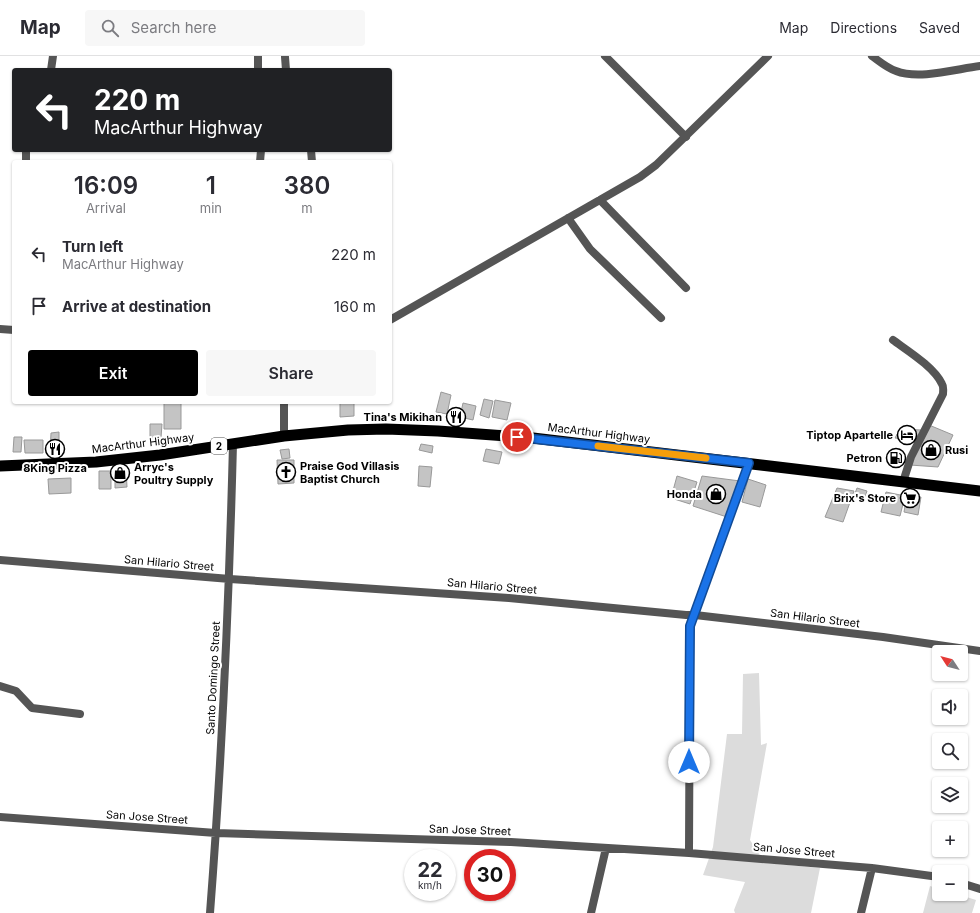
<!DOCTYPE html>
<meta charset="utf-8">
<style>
:root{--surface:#fff;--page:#f7f7f7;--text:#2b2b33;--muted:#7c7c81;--line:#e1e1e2;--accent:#000}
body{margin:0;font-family:Inter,sans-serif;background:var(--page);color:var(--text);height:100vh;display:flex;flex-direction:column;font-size:15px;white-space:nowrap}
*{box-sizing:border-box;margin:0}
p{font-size:13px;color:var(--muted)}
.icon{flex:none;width:22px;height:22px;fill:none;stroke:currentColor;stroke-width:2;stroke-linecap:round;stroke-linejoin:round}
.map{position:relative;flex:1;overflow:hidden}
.sheet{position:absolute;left:12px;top:104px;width:380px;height:244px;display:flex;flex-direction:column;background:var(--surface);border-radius:4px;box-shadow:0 1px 3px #0004}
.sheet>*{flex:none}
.banner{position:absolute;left:12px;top:12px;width:380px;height:84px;border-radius:4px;box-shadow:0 1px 3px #0004;background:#202124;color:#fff;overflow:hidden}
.needle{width:26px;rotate:306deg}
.fabs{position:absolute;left:932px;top:589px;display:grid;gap:8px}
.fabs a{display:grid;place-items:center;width:36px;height:36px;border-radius:4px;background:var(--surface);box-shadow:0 1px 3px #0004;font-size:20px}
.speed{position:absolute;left:404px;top:793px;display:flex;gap:8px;font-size:20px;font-weight:700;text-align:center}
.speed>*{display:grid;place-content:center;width:52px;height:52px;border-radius:50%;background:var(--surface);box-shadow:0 1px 3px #0004;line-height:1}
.speed small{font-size:10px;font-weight:400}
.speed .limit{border:6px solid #d22;background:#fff;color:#111}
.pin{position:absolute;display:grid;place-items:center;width:34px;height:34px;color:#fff;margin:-17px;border:2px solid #fff;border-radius:50%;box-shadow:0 1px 4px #0007}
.me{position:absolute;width:44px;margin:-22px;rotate:0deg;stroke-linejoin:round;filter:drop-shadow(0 0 3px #0008)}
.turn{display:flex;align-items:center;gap:14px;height:84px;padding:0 16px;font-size:18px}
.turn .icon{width:52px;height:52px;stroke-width:2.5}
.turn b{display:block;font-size:28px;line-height:34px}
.eta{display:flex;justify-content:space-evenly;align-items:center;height:68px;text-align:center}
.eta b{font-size:24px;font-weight:600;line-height:28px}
.action{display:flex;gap:8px;margin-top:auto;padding:8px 16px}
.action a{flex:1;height:46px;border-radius:4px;background:var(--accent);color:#fff;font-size:16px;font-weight:600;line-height:46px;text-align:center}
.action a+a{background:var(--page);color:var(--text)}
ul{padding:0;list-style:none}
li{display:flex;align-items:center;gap:12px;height:52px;padding:0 16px}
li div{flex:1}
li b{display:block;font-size:15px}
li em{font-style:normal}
header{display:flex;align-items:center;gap:24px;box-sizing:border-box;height:56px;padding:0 20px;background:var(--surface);border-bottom:1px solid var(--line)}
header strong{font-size:19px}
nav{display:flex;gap:22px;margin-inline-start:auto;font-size:14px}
.search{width:280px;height:36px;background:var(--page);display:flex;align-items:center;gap:10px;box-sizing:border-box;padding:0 14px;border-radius:4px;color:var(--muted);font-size:15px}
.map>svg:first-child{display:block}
</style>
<header>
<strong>Map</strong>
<div class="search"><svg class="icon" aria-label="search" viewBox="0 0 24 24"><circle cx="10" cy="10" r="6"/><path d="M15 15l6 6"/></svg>Search here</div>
<nav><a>Map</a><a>Directions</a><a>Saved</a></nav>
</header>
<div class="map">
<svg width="980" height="857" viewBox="0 0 980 857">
<rect width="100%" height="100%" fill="#fff"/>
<path fill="#dcdcdc" d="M759 617 761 689 767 687 750 784 765 807 820 812 811 857H735L734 854 745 826 703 819 713 791 727 678H742L743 618Z
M930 830 939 833V838H957L976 844 972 857H923Z"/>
<path fill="#c4c4c4" stroke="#999" d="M441 336 451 339 447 358 436 356Z
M484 343 493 345 489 362 480 359Z
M495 344 511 347 507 364 492 361Z
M164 346H181V373H164Z
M340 346H354V360L340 361Z
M463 347 476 350 473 364 460 361Z
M452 356H458V363H452Z
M150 368H162L161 382H150Z
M929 369 953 379 938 411 910 409Z
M900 373 921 374 916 384 895 382Z
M59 376V397H50L51 377Z
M14 381H22L21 396H13Z
M24 384H43V397H25Z
M421 388 433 390 432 397 419 394Z
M289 393 290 402 282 403 280 394Z
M486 393 502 396 499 408 483 405Z
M891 395 902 397 900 408 889 406Z
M277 404H294V427L278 428Z
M419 410 432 411 430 431 418 430Z
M115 413H126L127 431 115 432Z
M99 415H111V433H99Z
M677 420 697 426 690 448 671 442Z
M702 420 740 425 727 461 693 450Z
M71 422V437L49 438 48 423Z
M748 423 766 429 760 451 742 446Z
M837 432 854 435 843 466 825 461Z
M857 432 867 435 864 444 854 440Z
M886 436 905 440 900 460 881 456Z
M907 439 921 441 918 459 904 456Z"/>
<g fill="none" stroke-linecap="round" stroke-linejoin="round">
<path stroke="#555" stroke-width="8" d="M258 0V14
M605 0 686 81
M872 0C879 5 887 12 896 15 919 24 956 13 980 10
M285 1 286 14
M51 14 53 0
M26 94V106
M311 94 312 106
M260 106 261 94
M600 144 686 232
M568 162 590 193 661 262
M390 264 640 121 656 109 768 0
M0 273 14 274
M893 284C908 295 934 311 942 328 944 331 943 335 943 338L911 401 903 426
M284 346V380
M0 504 230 523 509 542 686 559H695L883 581 980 595
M0 630 16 635 32 652 80 658
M0 761 216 777 511 786 689 797 872 812 939 821
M689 797 690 570 749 407
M961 827 980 833
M210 857C222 701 229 545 233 388
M591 857 606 792
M861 857 872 812"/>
<path stroke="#000" stroke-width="11" d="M0 410 96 406 160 399 284 380 348 374 386 373 438 375 533 382 980 435"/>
</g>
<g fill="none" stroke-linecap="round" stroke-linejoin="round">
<defs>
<path id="route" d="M517 381 749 407 690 570 689 706"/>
</defs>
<use href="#route" stroke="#114b97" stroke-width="10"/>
<use href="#route" stroke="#1a73e8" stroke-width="7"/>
<path stroke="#f59e0b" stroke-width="7" d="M598 390 706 402"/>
</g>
<defs>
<symbol id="restaurant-ring" viewBox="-11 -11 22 22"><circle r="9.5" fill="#fff" stroke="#000" stroke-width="1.5"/><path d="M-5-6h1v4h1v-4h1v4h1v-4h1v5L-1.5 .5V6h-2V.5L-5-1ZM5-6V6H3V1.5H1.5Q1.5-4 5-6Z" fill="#000"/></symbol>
<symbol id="hotel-ring" viewBox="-11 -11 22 22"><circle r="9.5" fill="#fff" stroke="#000" stroke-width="1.5"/><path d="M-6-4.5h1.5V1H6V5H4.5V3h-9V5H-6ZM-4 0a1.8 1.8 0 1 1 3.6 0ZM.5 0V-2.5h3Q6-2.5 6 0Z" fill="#000"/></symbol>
<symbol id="shop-ring" viewBox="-11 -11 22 22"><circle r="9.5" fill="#fff" stroke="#000" stroke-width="1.5"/><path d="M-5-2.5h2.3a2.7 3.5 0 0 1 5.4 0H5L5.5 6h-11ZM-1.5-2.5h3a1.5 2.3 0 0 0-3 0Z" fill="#000"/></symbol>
<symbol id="fuel-ring" viewBox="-11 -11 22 22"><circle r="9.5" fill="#fff" stroke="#000" stroke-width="1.5"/><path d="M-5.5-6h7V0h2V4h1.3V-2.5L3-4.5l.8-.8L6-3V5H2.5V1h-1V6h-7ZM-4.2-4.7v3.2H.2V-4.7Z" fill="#000"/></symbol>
<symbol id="church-ring" viewBox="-11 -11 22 22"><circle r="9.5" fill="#fff" stroke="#000" stroke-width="1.5"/><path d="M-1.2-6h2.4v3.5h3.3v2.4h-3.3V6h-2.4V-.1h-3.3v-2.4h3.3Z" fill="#000"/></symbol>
<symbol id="supermarket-ring" viewBox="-11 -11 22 22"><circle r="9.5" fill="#fff" stroke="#000" stroke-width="1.5"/><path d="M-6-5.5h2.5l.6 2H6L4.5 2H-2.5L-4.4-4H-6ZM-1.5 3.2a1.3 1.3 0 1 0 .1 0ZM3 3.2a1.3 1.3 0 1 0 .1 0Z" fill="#000"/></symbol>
</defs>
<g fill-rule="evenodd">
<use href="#restaurant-ring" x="445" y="350" width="22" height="22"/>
<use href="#hotel-ring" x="896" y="368" width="22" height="22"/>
<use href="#restaurant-ring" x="44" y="382" width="22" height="22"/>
<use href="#shop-ring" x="920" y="383" width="22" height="22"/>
<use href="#fuel-ring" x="885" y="391" width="22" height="22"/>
<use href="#church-ring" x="275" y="405" width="22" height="22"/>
<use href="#shop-ring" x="109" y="406" width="22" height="22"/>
<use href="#shop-ring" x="705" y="427" width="22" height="22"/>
<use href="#supermarket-ring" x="899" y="431" width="22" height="22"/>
</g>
<g text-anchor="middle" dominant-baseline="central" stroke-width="4" stroke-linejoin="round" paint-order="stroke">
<rect fill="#fff" stroke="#4c4c4c" stroke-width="1" x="211" y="382" width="16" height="16" rx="3"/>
<g font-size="10" font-weight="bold" fill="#000">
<text x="219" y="390">2</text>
</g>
<g font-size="11" font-weight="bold" fill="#000" stroke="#fff" text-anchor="end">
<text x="442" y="361">Tina's Mikihan</text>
<text x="893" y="379">Tiptop Apartelle</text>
<text x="945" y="394" text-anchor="start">Rusi</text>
<text x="882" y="402">Petron</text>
<text x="300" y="410" text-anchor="start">Praise God Villasis<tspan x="300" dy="13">Baptist Church</tspan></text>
<text x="134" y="411" text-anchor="start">Arryc's<tspan x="134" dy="13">Poultry Supply</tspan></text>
<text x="55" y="412" text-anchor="middle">8King Pizza</text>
<text x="702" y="438">Honda</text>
<text x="896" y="442">Brix's Store</text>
</g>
<g font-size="11" fill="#000" stroke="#fff">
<text transform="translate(599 377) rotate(7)">MacArthur Highway</text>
<text transform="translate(143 387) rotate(-7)">MacArthur Highway</text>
<text transform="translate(169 507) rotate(5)">San Hilario Street</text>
<text transform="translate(492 530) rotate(5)">San Hilario Street</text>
<text transform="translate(815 562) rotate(7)">San Hilario Street</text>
<text transform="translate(213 622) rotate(-87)">Santo Domingo Street</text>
<text transform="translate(147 761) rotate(4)">San Jose Street</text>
<text transform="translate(470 774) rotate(2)">San Jose Street</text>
<text transform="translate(794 794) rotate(5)">San Jose Street</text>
</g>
</g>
</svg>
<div class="fabs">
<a><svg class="needle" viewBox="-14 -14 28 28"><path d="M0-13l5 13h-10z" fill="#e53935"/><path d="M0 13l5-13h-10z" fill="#7c7c81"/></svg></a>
<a><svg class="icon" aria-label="sound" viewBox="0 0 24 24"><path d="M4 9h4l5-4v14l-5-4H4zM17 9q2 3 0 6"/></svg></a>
<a><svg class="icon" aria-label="search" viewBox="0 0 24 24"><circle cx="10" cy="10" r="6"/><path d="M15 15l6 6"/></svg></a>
<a><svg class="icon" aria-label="layers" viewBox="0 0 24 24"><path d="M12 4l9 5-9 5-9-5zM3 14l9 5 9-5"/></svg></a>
<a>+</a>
<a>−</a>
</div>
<div class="speed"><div>22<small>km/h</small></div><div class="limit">30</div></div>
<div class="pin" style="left:517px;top:381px;background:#d93025"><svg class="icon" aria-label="arrive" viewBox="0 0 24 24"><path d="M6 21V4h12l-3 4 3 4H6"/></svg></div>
<svg class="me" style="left:689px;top:706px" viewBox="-20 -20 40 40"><circle r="19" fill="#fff"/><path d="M0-13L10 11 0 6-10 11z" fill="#1a73e8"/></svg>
<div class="banner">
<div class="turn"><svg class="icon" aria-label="left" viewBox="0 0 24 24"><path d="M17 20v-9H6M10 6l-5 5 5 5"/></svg><div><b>220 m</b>MacArthur Highway</div></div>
</div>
<section class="sheet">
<div class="eta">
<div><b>16:09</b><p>Arrival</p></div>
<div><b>1</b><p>min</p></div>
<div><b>380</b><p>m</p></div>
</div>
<ul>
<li><svg class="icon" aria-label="left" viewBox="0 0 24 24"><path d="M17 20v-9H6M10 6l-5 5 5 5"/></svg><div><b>Turn left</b><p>MacArthur Highway</p></div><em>220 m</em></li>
<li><svg class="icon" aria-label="arrive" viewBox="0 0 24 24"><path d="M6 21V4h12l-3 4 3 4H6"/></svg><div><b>Arrive at destination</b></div><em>160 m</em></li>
</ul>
<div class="action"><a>Exit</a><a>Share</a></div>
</section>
</div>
